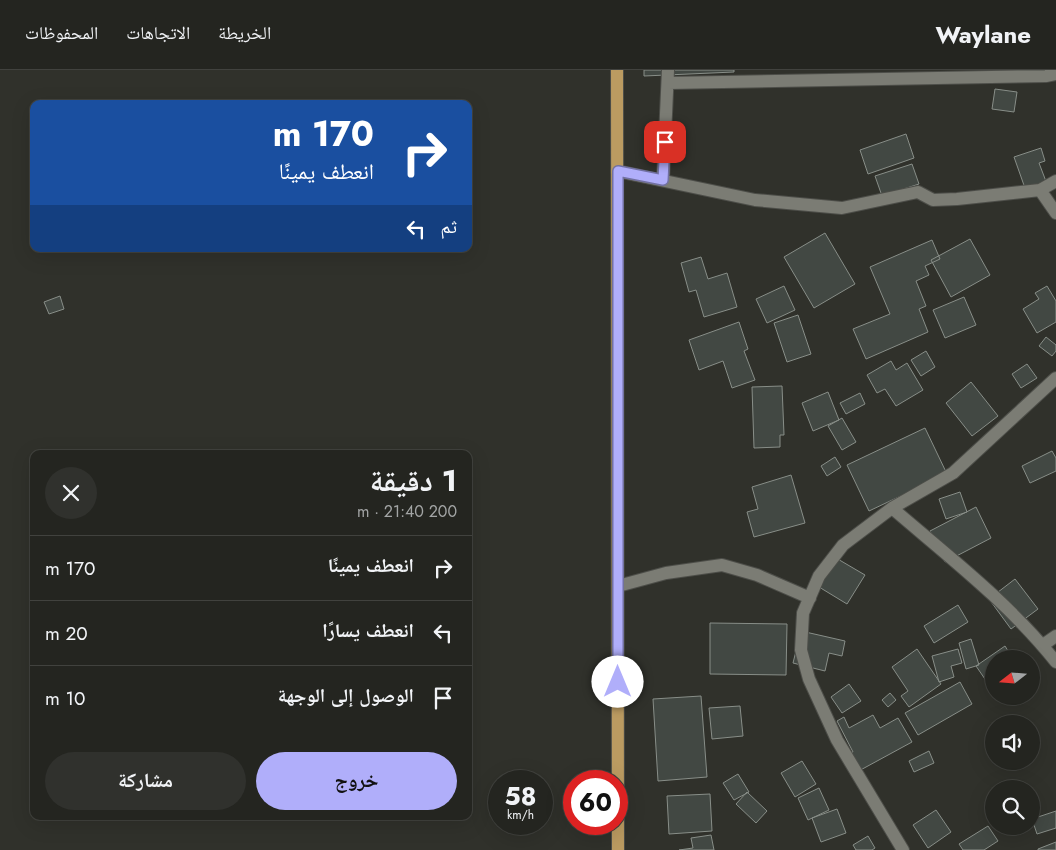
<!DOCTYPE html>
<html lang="ar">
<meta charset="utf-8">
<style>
:root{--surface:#242520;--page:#30312d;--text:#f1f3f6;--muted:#a3a5a5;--line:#41423e;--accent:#b0aefa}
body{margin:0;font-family:Jost,"Noto Naskh Arabic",sans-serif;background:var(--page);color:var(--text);direction:rtl;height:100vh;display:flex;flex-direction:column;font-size:19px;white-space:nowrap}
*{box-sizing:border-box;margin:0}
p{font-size:16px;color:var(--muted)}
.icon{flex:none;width:28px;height:28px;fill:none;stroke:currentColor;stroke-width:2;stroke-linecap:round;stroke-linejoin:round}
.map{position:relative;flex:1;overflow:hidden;direction:ltr}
.drawer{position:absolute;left:30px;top:380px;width:442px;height:370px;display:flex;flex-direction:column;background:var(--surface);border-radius:10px;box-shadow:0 5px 20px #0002,0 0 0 1px var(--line);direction:rtl}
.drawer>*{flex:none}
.banner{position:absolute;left:30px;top:30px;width:442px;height:152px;border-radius:10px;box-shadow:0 5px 20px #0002,0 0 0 1px var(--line);direction:rtl;background:#1a4fa0;color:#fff;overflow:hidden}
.needle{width:32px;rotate:253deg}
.controls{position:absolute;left:985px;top:580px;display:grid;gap:10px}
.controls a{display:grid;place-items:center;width:55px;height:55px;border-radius:50%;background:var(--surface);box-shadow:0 5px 20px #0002,0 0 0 1px var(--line);font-size:25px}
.speed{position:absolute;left:488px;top:700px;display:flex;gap:10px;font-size:25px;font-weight:700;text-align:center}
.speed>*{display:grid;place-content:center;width:65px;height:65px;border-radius:50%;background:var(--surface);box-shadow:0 5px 20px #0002,0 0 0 1px var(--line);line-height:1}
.speed small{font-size:12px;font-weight:400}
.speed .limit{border:8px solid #d22;background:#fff;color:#111}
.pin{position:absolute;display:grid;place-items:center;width:42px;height:42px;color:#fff;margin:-21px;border-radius:10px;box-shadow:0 2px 8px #0006}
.me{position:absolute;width:55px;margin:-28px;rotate:0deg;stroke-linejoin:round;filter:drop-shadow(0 0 4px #0008)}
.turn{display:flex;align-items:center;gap:18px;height:105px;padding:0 15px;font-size:22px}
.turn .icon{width:65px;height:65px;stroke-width:2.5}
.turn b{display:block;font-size:35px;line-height:42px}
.then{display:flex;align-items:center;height:48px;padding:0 15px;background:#0003;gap:10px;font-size:19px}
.round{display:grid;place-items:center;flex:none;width:52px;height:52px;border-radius:26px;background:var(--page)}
.headline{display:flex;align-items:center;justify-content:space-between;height:85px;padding:0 15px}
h1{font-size:30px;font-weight:700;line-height:38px}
.button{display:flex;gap:10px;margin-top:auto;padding:10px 15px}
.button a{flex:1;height:58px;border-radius:30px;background:var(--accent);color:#111;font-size:20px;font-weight:700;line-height:58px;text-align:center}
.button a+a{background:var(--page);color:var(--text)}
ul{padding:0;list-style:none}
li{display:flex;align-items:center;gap:15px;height:65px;padding:0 15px;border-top:1px solid var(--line)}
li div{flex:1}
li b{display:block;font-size:19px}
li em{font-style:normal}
header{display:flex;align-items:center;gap:30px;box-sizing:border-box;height:70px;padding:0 25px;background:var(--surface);border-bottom:1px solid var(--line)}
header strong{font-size:24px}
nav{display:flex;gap:28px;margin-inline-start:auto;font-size:18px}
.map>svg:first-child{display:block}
</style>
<header>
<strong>Waylane</strong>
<nav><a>الخريطة</a><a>الاتجاهات</a><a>المحفوظات</a></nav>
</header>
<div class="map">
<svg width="1056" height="780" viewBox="0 0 1056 780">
<rect width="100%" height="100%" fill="#30312b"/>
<path fill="#424843" stroke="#888e88" d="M644 0H734V2L644 6Z
M995 19 1017 22 1014 42 992 39Z
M906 64 914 88 868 104 860 80Z
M1041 78 1045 91 1039 93 1047 114 1026 121 1014 87Z
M912 94 919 114 882 126 875 106Z
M825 163 855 214 814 238 784 187Z
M970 169 990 205 951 227 931 190Z
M932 170 940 189 925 196 929 205 916 211 926 236 919 239 928 262 866 289 853 259 890 244 870 197Z
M701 187 708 209 727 203 737 237 704 247 696 220 689 222 681 193Z
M784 216 795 240 767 253 756 229Z
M1047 216 1056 231V252L1037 263 1023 239 1039 229 1035 223Z
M60 226 64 239 49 244 44 232Z
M964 227 976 255 945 268 933 240Z
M798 245 811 284 787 292 774 253Z
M739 252 748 279 744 281 755 310 732 318 723 291 699 300 689 270Z
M1046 267 1056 275V281L1052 286 1039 276Z
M926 281 935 297 921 306 911 290Z
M891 291 896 300 907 293 923 320 896 336 885 319 877 323 867 305Z
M1027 294 1037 308 1021 318 1012 304Z
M971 312 998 346 972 366 946 333Z
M782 316 784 365H780V377L754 378 752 317Z
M828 322 839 350 813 361 802 333Z
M860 323 865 334 846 344 840 333Z
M842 348 856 372 842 380 828 356Z
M925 358 947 404 869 441 847 395Z
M1052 381 1056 388V401L1030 413 1022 396Z
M835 387 841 397 827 406 821 396Z
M791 405 805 453 754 467 747 442 758 439 752 417Z
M960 422 967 442 946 449 939 429Z
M976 437 991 468 945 492 930 461Z
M836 488 865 505 847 534 819 517Z
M1015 509 1038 539 1011 559 989 529Z
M958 535 968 552 934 573 924 556Z
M710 553 787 554 786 605 710 604Z
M801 561 845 571 842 586 829 583 825 601 793 593Z
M971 569 979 595 966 599 959 573Z
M1005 576 1013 589H994V607L987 612 976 596Z
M917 579 941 614 909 637 901 626 908 621 892 597Z
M958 579 962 593 951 596 954 607 939 612 932 586Z
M960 612 972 634 918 665 905 643Z
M849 614 861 631 842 643 831 627Z
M890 623 896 630 888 637 882 630Z
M701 626 707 707 658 711 653 629Z
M740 636 743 666 712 669 709 638Z
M873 645 880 658 898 648 912 672 855 703 846 686 853 682 837 651 844 647 849 658Z
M929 681 934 693 914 702 909 691Z
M802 691 816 714 795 727 781 703Z
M738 704 749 722 734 730 723 713Z
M819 718 829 740 808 750 798 728Z
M747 722 767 741 756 753 736 734Z
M710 724 712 761 669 764 667 726Z
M837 739 846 763 821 772 812 748Z
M936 740 951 762 928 778 913 755Z
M1056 741V758L1037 764 1032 749Z
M988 756 998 771 984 780H963L959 774Z
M711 765 714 780H679L693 778 691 768Z
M868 766 875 778 872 780H856L853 775Z
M1056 772V780H1038V779Z"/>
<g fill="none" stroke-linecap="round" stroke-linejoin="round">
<defs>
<path id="minor" d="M668 13 1046 6 1056 4
M617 101 755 130 842 138 918 122 933 130 957 129 1040 120 1056 143
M663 110 668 0
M1040 120 1056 111
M892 438C949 487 1009 533 1056 592
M618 516 666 503 722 495 757 505 810 528
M1043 575 1056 566
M903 780 837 670 809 609 801 580 803 543 819 506 843 475 892 438 953 403 1056 308"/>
<path id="major" d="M617 0 618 780"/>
</defs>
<use href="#minor" stroke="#4d4e49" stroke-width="14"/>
<use href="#major" stroke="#4d4e49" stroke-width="14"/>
<use href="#minor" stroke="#7b7c74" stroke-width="12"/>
<use href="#major" stroke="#bb9b61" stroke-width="12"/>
</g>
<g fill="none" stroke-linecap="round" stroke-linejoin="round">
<defs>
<path id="route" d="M618 612V101L663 110 665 72"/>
</defs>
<use href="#route" stroke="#7271a2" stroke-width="12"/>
<use href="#route" stroke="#b0aefa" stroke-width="9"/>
</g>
</svg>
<div class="controls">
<a><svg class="needle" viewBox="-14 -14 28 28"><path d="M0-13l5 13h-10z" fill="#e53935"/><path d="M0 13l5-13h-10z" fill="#a3a5a5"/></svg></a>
<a><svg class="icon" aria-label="sound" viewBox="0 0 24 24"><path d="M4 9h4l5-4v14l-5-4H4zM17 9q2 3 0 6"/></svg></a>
<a><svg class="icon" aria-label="search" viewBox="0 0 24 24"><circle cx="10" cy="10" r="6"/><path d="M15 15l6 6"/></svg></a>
</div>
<div class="speed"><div>58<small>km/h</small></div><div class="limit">60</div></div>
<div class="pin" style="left:665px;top:72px;background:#d93025"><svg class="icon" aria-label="arrive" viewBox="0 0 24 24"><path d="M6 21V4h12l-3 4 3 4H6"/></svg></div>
<svg class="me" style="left:618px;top:612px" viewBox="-20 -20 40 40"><circle r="19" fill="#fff"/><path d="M0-13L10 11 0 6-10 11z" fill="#b0aefa"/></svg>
<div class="banner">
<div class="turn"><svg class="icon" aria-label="right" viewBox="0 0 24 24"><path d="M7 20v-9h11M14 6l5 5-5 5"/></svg><div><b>170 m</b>انعطف يمينًا</div></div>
<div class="then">ثم<svg class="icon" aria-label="left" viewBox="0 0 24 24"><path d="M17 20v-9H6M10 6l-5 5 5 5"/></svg></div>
</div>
<section class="drawer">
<div class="headline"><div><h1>1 دقيقة</h1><p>200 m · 21:40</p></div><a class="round"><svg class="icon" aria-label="close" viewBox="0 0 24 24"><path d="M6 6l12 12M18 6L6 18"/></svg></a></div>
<ul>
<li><svg class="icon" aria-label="right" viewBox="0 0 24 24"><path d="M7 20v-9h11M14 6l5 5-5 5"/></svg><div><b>انعطف يمينًا</b></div><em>170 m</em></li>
<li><svg class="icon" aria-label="left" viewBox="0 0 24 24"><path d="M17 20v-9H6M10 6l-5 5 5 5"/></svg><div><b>انعطف يسارًا</b></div><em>20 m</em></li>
<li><svg class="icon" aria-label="arrive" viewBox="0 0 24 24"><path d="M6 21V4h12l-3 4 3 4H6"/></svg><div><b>الوصول إلى الوجهة</b></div><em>10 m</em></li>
</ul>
<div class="button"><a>خروج</a><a>مشاركة</a></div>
</section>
</div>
